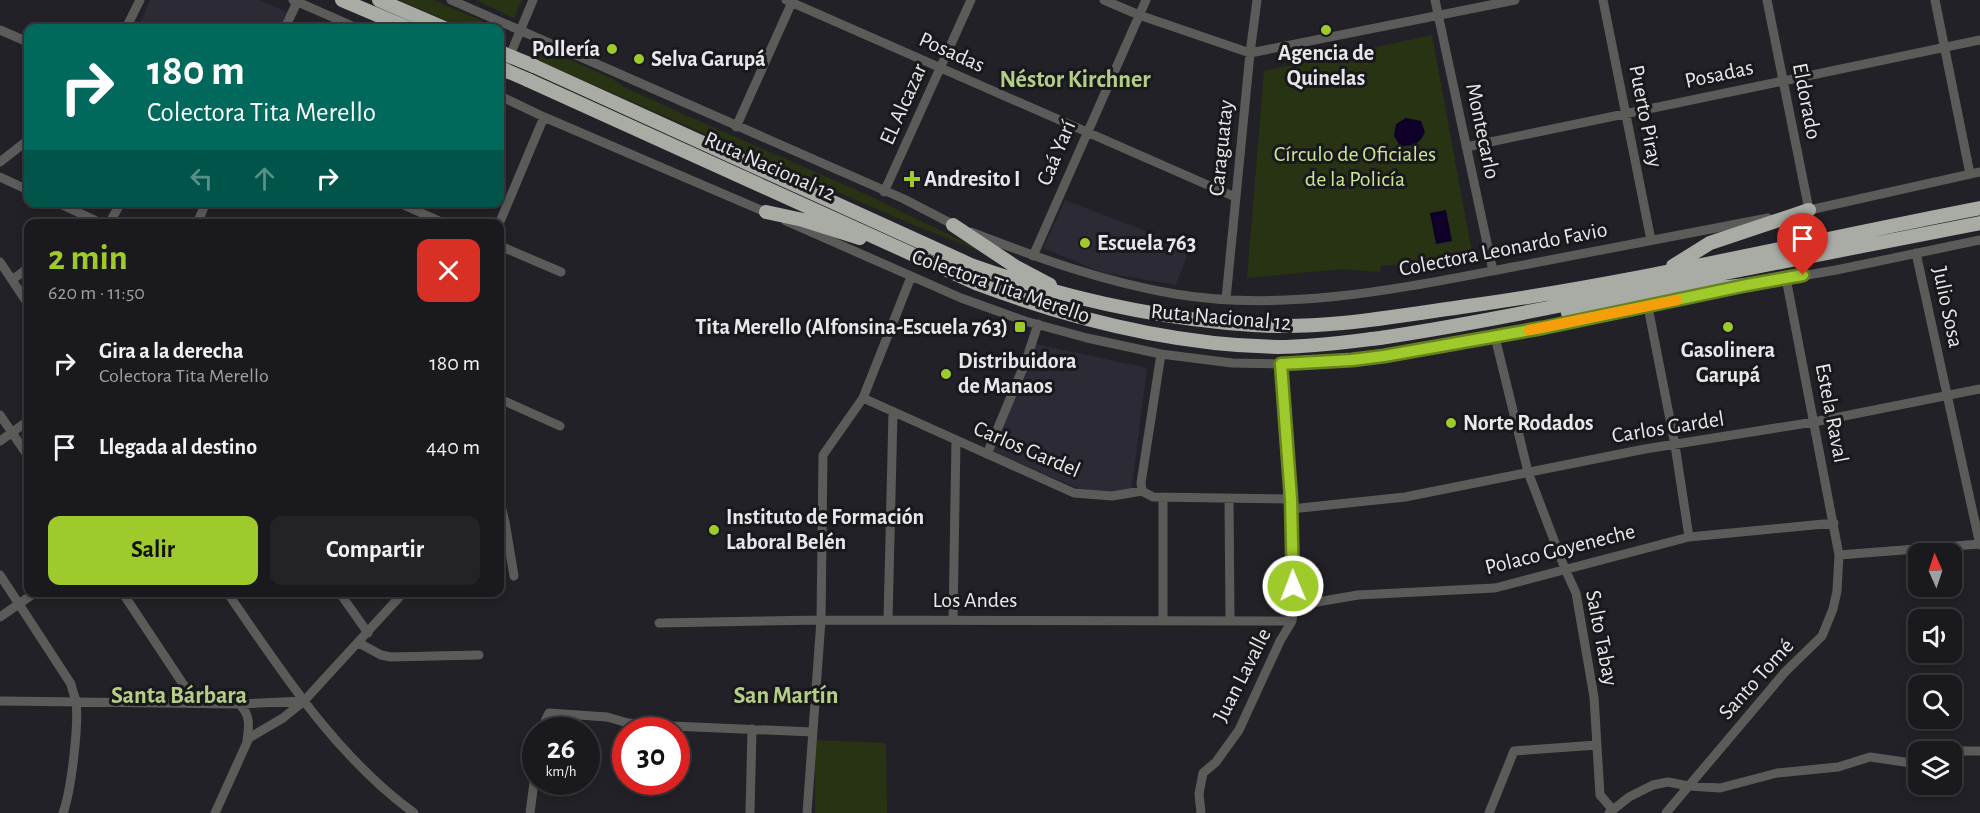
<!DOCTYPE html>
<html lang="es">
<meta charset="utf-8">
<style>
:root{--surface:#1a191d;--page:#232226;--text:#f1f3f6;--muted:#9fa0a4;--line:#38383b;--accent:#9fca2c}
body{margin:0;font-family:"Alegreya Sans",sans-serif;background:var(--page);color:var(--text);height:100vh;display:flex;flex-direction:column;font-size:22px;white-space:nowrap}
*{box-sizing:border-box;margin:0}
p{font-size:20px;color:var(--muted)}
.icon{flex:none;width:33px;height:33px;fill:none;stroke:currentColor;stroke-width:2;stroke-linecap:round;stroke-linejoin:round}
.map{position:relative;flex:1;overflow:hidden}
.drawer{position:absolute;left:24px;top:219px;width:480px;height:378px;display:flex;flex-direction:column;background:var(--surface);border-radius:12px;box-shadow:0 3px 9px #0003,0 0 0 2px var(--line)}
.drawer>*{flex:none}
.guide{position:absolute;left:24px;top:24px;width:480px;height:183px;border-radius:12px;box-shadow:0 3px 9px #0003,0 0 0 2px var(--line);background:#00695c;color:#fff;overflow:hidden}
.needle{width:39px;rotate:357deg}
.fabs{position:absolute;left:1908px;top:543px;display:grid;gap:12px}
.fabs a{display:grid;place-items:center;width:54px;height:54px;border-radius:12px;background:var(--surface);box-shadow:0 3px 9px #0003,0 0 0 2px var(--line);font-size:30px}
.speed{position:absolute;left:522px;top:717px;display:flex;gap:12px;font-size:30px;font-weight:700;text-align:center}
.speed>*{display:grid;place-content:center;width:78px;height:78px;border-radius:50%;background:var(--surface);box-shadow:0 3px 9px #0003,0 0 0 2px var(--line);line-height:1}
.speed small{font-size:15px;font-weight:400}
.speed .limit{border:9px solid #d22;background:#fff;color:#111}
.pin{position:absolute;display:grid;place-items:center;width:51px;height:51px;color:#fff;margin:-62px -26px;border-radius:50% 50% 50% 0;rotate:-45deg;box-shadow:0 0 6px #0007}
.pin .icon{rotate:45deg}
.me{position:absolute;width:66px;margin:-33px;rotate:359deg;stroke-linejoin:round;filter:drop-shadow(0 0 4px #0008)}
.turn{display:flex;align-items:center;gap:21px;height:126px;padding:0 24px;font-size:27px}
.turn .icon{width:78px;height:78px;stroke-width:2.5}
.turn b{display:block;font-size:42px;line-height:51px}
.lanes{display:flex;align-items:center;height:57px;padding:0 24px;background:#0003;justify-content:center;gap:30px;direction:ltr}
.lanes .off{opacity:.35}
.round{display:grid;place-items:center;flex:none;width:63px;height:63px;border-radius:12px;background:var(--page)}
.overview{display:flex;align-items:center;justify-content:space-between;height:102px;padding:0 24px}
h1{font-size:36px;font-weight:700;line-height:45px;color:var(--accent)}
.cta{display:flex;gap:12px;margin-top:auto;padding:12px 24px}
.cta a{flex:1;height:69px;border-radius:12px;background:var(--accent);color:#111;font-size:24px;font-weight:700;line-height:69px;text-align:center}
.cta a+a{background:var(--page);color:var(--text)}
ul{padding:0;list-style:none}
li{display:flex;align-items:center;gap:18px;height:84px;padding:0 24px}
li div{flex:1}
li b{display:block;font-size:22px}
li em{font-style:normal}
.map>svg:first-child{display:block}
</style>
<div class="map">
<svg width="1980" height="813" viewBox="0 0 1980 813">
<rect width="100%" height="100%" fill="#222127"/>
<path fill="#2c2a35" d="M150 0H259L287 12 280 28H138Z
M1065 200 1190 248 1176 285 1101 272 1043 248Z
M1027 342 1147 368 1131 494 1080 489 984 449Z"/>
<path fill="#283313" d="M399 0H433L494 26 495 28H464Z
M476 0H522L514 18Z
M1432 35 1473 258 1381 266 1380 272 1343 269 1247 278 1264 71Z
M548 50 611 78 624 87 690 117 870 196 995 257 911 224 528 56Z
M815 740 886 743 887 813H815Z"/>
<path fill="#0f002a" d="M1406 118 1421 121 1425 132C1419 145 1413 146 1400 146L1394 136 1396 124Z
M1446 210 1452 241 1436 244 1430 213Z"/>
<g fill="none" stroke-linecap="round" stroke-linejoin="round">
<path stroke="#5b5c59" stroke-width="9" d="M293 0 357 28
M451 0 904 199 958 227
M786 0 1235 197
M1104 0 1139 15 1250 53 1515 0
M1435 0 1493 271
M1603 0 1651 240
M1767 0 1809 210
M1935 0 1970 174
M126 28 140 0
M285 28 297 2
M0 30 28 42
M500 79 533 0
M500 96 544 117 770 214
M736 127 793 0
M1466 147 1980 40
M0 162 28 140
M0 177 28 190
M884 192 971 0
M56 202 103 224
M397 202 446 224
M1805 211 1980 172
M786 221 961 298 1025 321 1087 338 1161 354 1232 363 1281 364 1352 360 1495 337 1669 302
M109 224 121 202
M197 224 206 202
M499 224 544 117
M971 232C1038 258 1104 282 1175 294 1288 313 1402 288 1513 267 1598 251 1683 234 1768 218
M500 246 561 272
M1916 253 1980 545
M1033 256 1146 0
M0 262 28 304
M12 280 28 268
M1744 286 1836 270 1980 240
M1226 299 1250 53 1257 0
M1648 307 1675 445 1689 537
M1495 337 1528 472 1565 569 1576 593 1594 697 1600 795 1613 810
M863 398 1074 493 1112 496 1142 491 1153 497 1291 499
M500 399 560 426
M0 415 28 456
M0 441 28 421
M987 454 1026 361 1038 324
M1142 491 1141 483 1161 354
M1163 497V619
M1229 500 1230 620
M500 502 505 522 514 576
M1291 509 1405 497 1645 449 1814 422 1980 389
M1839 555 1980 544
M0 575 71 684C72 690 75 696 76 702 79 725 71 792 63 813
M122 592 195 702
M227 592C281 671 336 756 414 813
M339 592 368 633
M1294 606 1358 595 1495 588 1689 537 1834 523
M0 617 36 592
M888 620 893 412
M953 620 956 440
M659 623 821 620 1292 621
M359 643 381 655 391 657 479 655
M0 701 239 704 304 701
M239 704C251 715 249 726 247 741
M543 730 546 719 549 713 607 717 628 723 649 725 812 732
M1952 753 1963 751H1980
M215 813 249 738 283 718 304 701 404 592
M530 813 536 767
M750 813 752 729
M807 813 821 620 823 455 863 398 911 277
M1201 813 1199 794 1203 773 1216 762 1239 730 1280 641 1292 621 1294 606 1291 499 1281 364
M1489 813 1514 751 1597 745
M1609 813 1629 797 1653 785 1668 782 1689 786 1720 788 1777 773 1838 767 1870 757 1918 764
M1666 813 1785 672 1822 636 1833 609 1837 591 1839 555 1786 278"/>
<path stroke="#a9aca5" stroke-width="14" d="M342 0 408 28
M379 0 444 28
M534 66 971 265C1061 297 1157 319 1253 325 1325 330 1397 316 1468 306 1640 282 1810 241 1980 208
M528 80 978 284C1074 320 1176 345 1278 347 1312 347 1347 342 1380 338 1453 327 1525 313 1597 298 1725 272 1853 248 1980 223
M766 212 803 220 860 238
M953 225 1016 267 1050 285
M1673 266 1710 243 1809 210
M1568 313 1708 289 1747 285"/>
<path stroke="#a9aca5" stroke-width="14" d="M500 52 534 66
M500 68 528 80"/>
</g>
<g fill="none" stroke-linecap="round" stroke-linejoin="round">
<defs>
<path id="route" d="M1293 586 1291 499 1281 364 1352 360 1384 356 1542 328 1747 285 1803 275"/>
</defs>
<use href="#route" stroke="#67831d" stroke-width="15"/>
<use href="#route" stroke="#9fca2c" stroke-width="10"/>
<path stroke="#f59e0b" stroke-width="10" d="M1529 330 1677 300"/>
</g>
<g fill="#9fca2c" stroke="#19181d" stroke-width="2">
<circle cx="1326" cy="30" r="6"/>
<circle cx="612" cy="49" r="6"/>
<circle cx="639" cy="59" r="6"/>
<path d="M909 170h6v6h6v6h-6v6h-6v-6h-6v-6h6z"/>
<circle cx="1085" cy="243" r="6"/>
<rect x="1014" y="321" width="12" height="12" rx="3"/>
<circle cx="1728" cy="327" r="6"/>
<circle cx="946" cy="374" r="6"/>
<circle cx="1451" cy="423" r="6"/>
<circle cx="714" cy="530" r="6"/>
</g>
<g text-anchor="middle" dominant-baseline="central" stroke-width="6" stroke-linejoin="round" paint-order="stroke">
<g font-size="22" font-weight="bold" fill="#e8e7eb" stroke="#19181d" text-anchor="start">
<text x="600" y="49" text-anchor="end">Pollería</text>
<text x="1326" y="53" text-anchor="middle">Agencia de<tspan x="1326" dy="25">Quinelas</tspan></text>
<text x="651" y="59">Selva Garupá</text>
<text x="924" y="179">Andresito I</text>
<text x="1097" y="243">Escuela 763</text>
<text x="1008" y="327" text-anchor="end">Tita Merello (Alfonsina-Escuela 763)</text>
<text x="1728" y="350" text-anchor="middle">Gasolinera<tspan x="1728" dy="25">Garupá</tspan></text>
<text x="958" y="361">Distribuidora<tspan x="958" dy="25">de Manaos</tspan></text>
<text x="1463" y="423">Norte Rodados</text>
<text x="726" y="517">Instituto de Formación<tspan x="726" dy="25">Laboral Belén</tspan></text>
</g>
<g font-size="22" fill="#e8e7eb" stroke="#19181d">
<text transform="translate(952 52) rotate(24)">Posadas</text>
<text transform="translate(1719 74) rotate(-12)">Posadas</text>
<text transform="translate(1807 101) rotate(79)">Eldorado</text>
<text transform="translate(903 104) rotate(-66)">EL Alcazar</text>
<text transform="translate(1646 116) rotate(79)">Puerto Piray</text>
<text transform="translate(1483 131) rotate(78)">Montecarlo</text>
<text transform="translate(1221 148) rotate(-84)">Caraguatay</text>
<text transform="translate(1056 153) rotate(-67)">Caá Yarí</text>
<text transform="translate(770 166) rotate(24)">Ruta Nacional 12</text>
<text transform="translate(1503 249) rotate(-11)">Colectora Leonardo Favio</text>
<text transform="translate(1001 286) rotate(19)">Colectora Tita Merello</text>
<text transform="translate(1948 307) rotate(78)">Julio Sosa</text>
<text transform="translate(1221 317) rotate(5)">Ruta Nacional 12</text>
<text transform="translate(1832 413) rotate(79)">Estela Raval</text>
<text transform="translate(1668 427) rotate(-9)">Carlos Gardel</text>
<text transform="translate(1027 449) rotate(23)">Carlos Gardel</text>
<text transform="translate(1560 549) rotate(-14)">Polaco Goyeneche</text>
<text x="975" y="600">Los Andes</text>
<text transform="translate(1602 638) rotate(79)">Salto Tabay</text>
<text transform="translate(1242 675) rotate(-63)">Juan Lavalle</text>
<text transform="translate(1756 679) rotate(-48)">Santo Tomé</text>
</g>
<g font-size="22" fill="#c9e691" stroke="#19181d">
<text x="1355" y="154">Círculo de Oficiales<tspan x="1355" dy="25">de la Policía</tspan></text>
</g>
<g font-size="24" font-weight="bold" fill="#b4ce85" stroke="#19181d">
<text x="1075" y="80">Néstor Kirchner</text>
<text x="179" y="696">Santa Bárbara</text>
<text x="786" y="696">San Martín</text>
</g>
</g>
</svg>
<div class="fabs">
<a><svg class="needle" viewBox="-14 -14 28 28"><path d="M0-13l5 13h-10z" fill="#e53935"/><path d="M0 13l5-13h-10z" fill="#9fa0a4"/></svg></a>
<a><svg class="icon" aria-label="sound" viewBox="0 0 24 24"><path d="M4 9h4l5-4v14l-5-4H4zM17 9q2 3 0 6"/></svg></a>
<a><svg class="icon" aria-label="search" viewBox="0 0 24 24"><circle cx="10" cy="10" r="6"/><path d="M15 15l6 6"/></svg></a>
<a><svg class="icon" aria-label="layers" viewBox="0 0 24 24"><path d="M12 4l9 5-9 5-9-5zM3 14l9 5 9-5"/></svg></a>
</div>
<div class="speed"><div>26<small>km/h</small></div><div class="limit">30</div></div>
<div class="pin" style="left:1803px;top:275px;background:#d93025"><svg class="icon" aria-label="arrive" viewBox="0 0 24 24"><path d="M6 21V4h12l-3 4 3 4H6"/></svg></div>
<svg class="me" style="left:1293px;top:586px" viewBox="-20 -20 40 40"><circle r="17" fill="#9fca2c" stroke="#fff" stroke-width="3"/><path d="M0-11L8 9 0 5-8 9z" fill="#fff"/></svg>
<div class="guide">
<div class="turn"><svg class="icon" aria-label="right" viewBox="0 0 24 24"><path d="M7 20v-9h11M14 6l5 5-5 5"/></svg><div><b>180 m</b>Colectora Tita Merello</div></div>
<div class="lanes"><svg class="icon off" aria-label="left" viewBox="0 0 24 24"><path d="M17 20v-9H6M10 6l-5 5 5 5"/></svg><svg class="icon off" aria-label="ahead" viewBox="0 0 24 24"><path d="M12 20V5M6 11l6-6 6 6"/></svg><svg class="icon" aria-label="right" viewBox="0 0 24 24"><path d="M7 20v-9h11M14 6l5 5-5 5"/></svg></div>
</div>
<section class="drawer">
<div class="overview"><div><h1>2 min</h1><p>620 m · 11:50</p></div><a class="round" style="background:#d93025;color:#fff"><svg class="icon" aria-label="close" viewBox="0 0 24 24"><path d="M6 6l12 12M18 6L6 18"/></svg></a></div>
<ul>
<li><svg class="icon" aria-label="right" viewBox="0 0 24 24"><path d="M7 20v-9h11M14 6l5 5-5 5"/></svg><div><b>Gira a la derecha</b><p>Colectora Tita Merello</p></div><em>180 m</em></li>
<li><svg class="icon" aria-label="arrive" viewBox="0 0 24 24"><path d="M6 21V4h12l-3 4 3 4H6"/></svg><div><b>Llegada al destino</b></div><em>440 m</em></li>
</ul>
<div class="cta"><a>Salir</a><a>Compartir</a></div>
</section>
</div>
